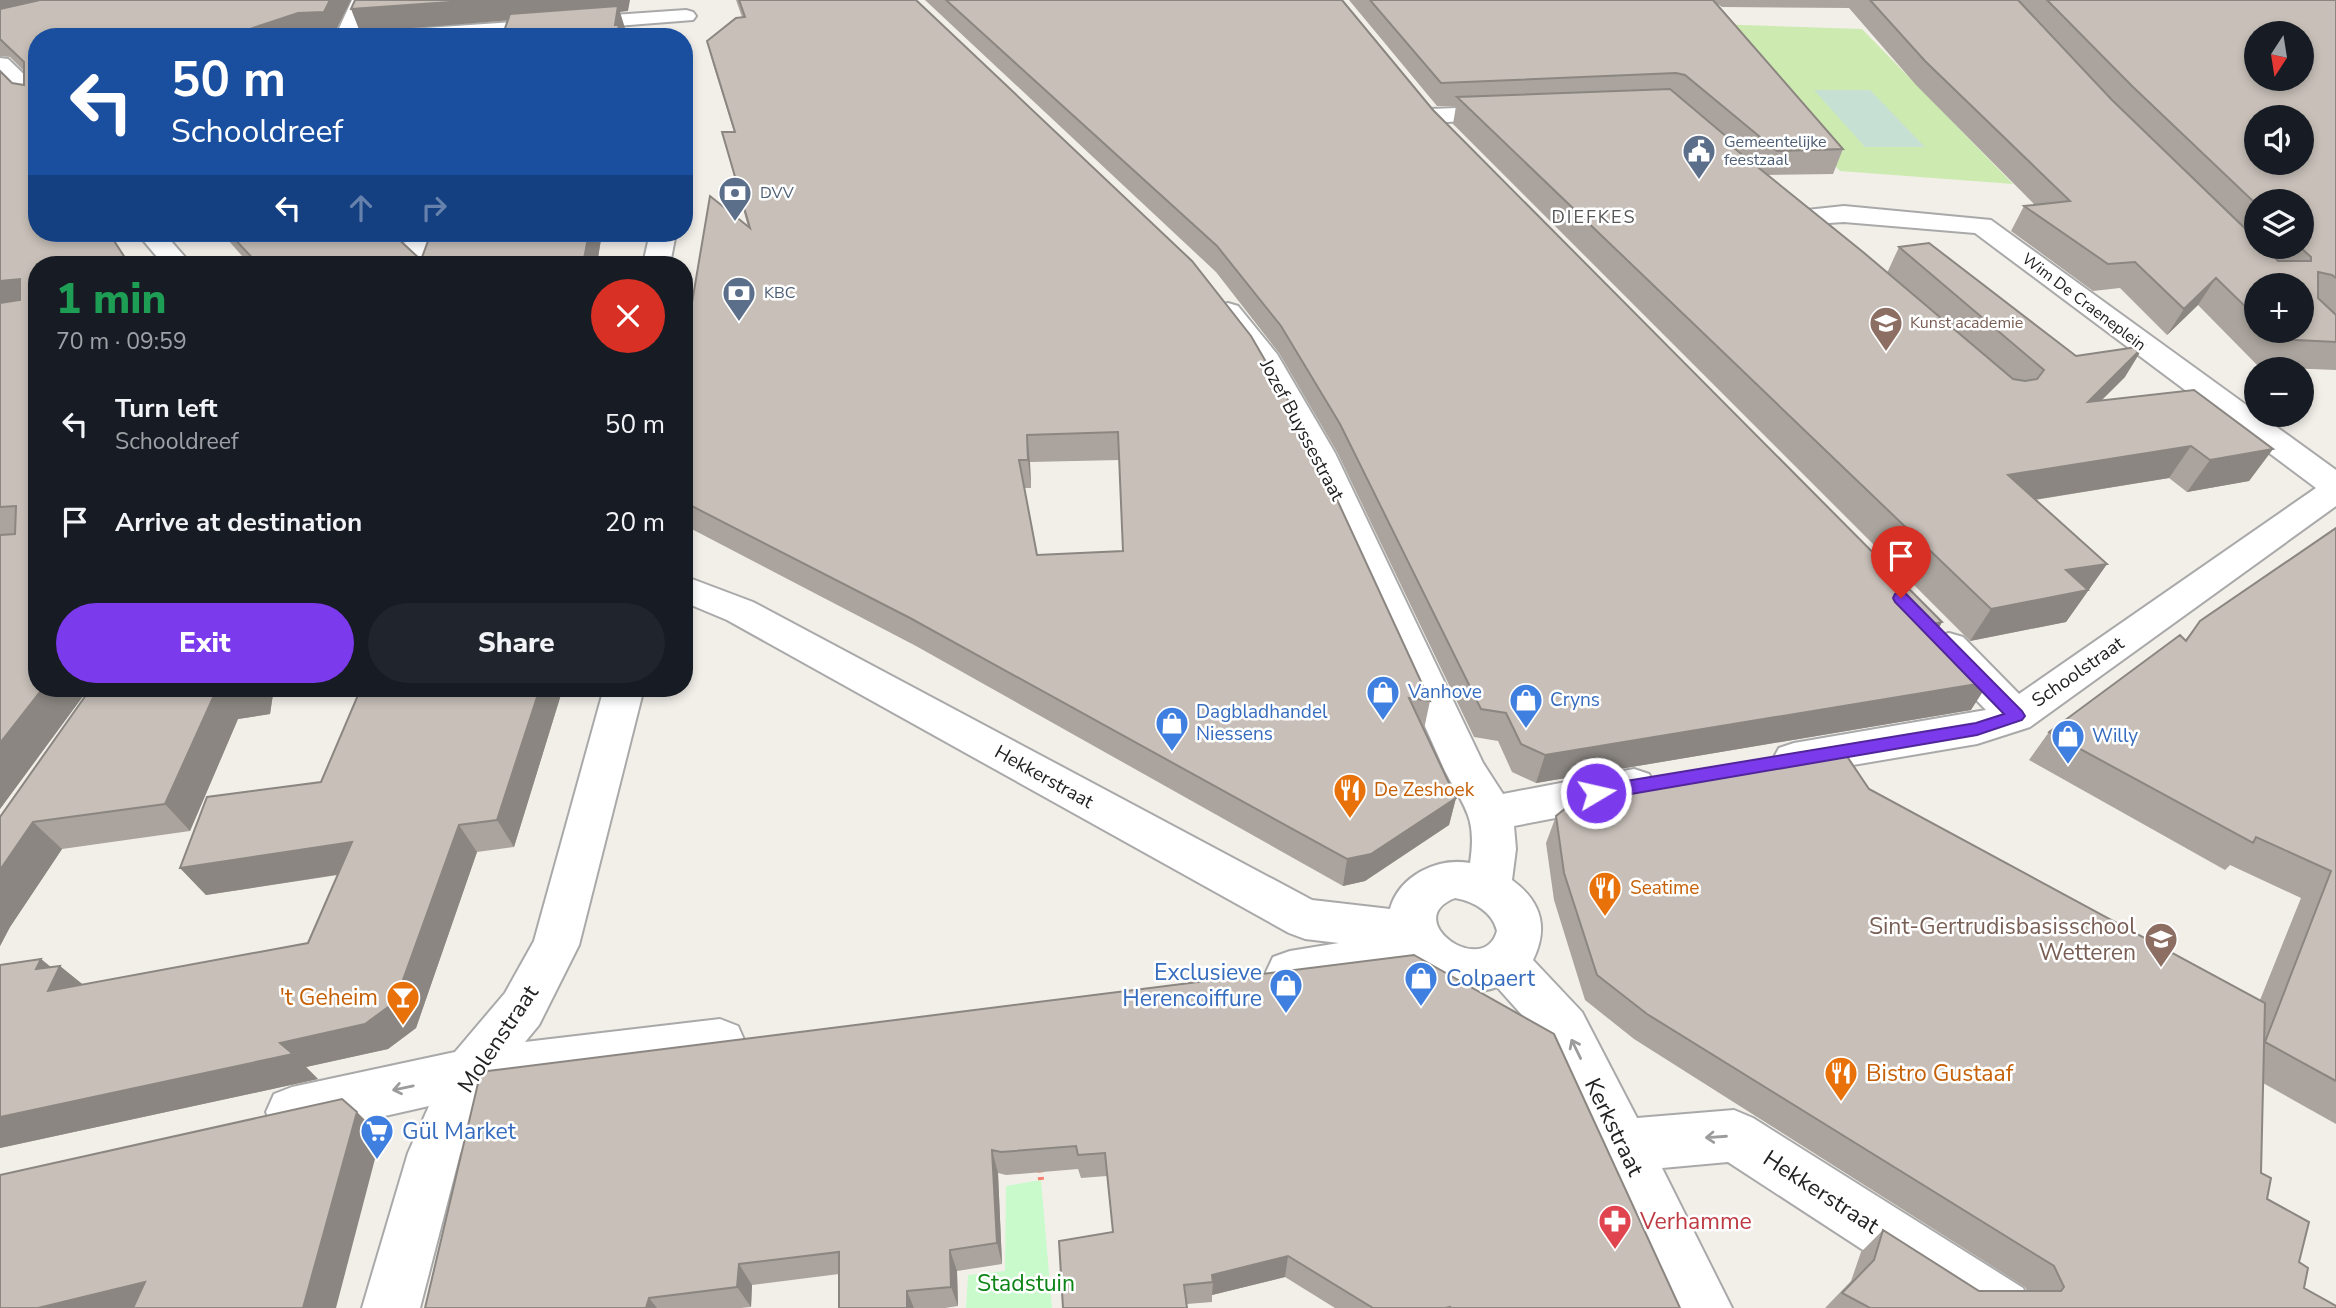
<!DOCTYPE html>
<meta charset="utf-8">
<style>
:root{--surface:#171b24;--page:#20242c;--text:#f1f3f6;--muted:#9ea1a6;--accent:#7c3aed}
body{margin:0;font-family:"Nunito Sans",sans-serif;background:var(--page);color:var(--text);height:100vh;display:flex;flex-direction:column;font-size:26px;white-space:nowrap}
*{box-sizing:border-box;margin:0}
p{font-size:23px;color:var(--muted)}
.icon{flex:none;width:38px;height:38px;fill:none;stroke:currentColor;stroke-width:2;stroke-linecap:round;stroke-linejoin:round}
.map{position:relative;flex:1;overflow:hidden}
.details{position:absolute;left:28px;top:256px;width:665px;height:441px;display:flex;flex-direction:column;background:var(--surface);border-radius:28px;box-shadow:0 4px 10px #0003}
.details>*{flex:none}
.guide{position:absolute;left:28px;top:28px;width:665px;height:214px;border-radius:28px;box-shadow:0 4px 10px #0003;background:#1a4fa0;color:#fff;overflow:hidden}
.needle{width:46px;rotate:192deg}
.fabs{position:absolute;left:2244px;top:21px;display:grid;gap:14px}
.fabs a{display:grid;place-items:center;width:70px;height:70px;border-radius:50%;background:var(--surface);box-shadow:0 4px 10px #0003;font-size:35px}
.pin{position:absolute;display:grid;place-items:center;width:60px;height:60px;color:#fff;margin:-72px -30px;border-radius:50% 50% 50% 0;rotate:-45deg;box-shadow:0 0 7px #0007}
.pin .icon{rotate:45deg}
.me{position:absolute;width:77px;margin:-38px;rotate:81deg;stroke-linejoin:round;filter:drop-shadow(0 0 5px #0008)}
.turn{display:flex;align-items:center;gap:24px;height:147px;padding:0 28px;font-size:32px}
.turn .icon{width:91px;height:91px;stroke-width:2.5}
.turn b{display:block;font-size:49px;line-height:60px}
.lanes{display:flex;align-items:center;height:66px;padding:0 28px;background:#0003;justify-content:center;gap:35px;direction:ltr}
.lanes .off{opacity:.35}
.round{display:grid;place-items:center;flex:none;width:74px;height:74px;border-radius:37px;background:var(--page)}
.headline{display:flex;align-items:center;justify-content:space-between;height:119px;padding:0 28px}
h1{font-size:42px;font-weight:800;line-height:52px;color:#1e9e55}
.primary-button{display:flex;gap:14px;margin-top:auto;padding:14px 28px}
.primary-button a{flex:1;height:80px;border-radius:42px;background:var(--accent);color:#fff;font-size:28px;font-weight:800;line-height:80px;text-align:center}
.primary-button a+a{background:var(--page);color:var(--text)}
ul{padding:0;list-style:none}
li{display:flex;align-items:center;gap:21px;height:98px;padding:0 28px}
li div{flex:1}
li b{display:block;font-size:26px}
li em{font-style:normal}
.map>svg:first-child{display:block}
</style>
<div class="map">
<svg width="2336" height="1308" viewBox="0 0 2336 1308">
<rect width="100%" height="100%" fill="#f2efe9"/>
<path fill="#cdebb0" d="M1656 22 1862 29 2013 184 1840 171 1757 81Z"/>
<path fill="#c6e0d4" d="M1814 90H1870L1925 147H1865Z"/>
<path fill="#c8facc" d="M1041 1180 1052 1308H966L968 1275 1005 1271 1006 1186Z"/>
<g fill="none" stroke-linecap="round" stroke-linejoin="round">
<defs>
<path id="minor" d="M352 0H372L355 37H335Z
M686 10 693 12 696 16 693 20 475 37H372L375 33 382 31Z
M0 58 8 59 37 87V107L29 105 0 76Z
M1508 106 1516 108 1519 113 1516 118 1430 123 1422 121 1418 116 1422 111 1430 109Z
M1844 206 1991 220 2256 412V415H2260L2336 470V506L2030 727 1977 744 1794 775 1779 770 1773 759 1779 748 1794 743 1986 710 1935 657 1930 647 1935 637 1949 633 1963 637 2019 694 2316 488 1975 233 1844 222 1797 225 1788 222 1784 217 1788 212Z
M137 233H164L191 264H163Z
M470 233H523L525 236 515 264H489L495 246 403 259 393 257 390 251 393 245 424 238Z
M650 233H676L670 264H643Z
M1228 303 1238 306 1277 354 1335 453 1483 763 1503 794 1634 769 1649 774 1655 786 1649 798 1634 803 1514 826 1516 849 1512 880C1541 901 1549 927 1533 960L1582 1012 1637 1118 1734 1110 1753 1118 2023 1288 2032 1308H1952L1728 1162 1662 1168 1732 1308H1673L1548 1044 1497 987C1470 997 1437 988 1416 968L1290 993 1273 987 1266 972 1273 957 1290 951 1339 943 1305 939 1289 933 727 620 684 602V576L753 602 1312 900 1390 909C1399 876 1437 857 1470 863 1477 817 1465 809 1445 771L1303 453 1252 362 1214 312 1218 306ZM1455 898C1473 901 1493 912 1497 931 1484 979 1399 920 1455 898Z
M604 688H644L579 945 539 1025 525 1042 720 1019 738 1026 745 1042 738 1058 720 1065 486 1095 460 1154 420 1308H362L408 1153 429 1106 292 1137 274 1130 266 1112 274 1094 292 1087 455 1052 505 993 534 941Z"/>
</defs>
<use href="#minor" stroke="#a9a9a9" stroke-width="4"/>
<path stroke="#fa8072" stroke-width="6" stroke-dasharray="4.5 4.5" stroke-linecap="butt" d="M1040 1168 1041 1180"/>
<use href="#minor" fill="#fff" fill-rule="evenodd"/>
</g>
<path fill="#aba49e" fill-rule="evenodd" d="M0 0 334 34 308 36 37 37V688H89L0 809V71L12 83 24 85V71L10 57 0 56Z
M736 0H916L1430 701 1424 729 1456 798 1449 825 1365 881 1343 886 916 646 684 525V350L748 227 722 132H734L713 64 707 41 742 17ZM1119 460 1123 551 1037 555 1024 488H1031L1030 462Z
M925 0H1342L1433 110 1942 622 1938 630 1971 710 1536 783 1512 772 1498 741 1474 737 1337 452 1279 353 1216 272Z
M1349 0H2336V370L2259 367 2198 305 2167 335 2120 288 2093 291 2011 231 2024 206 2035 205 1916 85 1849 8 1722 7 1716 3 1843 149 1833 174 1768 175 1739 151 1738 152 1887 273 1899 247 2076 356 2125 377 2102 400 2273 449 2249 481 2187 492 2169 478 2035 500 2107 564 2066 622 1970 641 1453 124 1456 106H1437ZM2256 201 2301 247H2256ZM2256 285 2301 331H2256Z
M223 233H383L421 260 487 240 505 241 602 233 597 264H249L228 240Z
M2336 528V1124L2263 1083 2261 1173 2267 1199 2299 1262 2304 1288 2336 1308H1825L1851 1281 1861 1252 1883 1230 1979 1291H2027L2025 1287 1634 1039 1585 1000 1554 900 1546 843 1556 816 1869 789 2260 1000 2301 898 2230 865 2225 870 2029 760 2049 732 2185 640 2200 621Z
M91 688H563L514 847 477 852 416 1028 388 1049 306 1067 318 1079 0 1148 41 959 50 967 60 966 82 985 308 943 338 875 206 895 180 868 321 782 361 689 273 694 270 714 238 719 190 831 62 849 10 927 0 946V817Z
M1414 955 1680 1308H1335L1285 1277 1212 1295V1302L1187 1304 1113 1232 1107 1176 1081 1178 1078 1169 1006 1175 998 1173 1002 1264 957 1271 958 1306 945 1308H839V1274L752 1285 751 1307 741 1308H425Z"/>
<path fill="#8b8681" d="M0 0H75L0 17Z
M330 0H351L334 34 305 37H226Z
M479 0H630L628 11 620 12 625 28 623 37H616L615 25 617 12 360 32 351 9Z
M478 233H484L491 249 476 240Z
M589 233H602L597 264H583Z
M2216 278 2198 305 2167 335 2184 309Z
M20 279 37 302 0 310V281Z
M2144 346 2125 377 2068 433 2088 402Z
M1027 435 1030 462 1031 488 1028 460Z
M2191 446 2169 478 1989 507 2008 475Z
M2273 449 2249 481 2187 492 2210 460Z
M2107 564 2066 622 1970 641 1991 609 2066 570Z
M1942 622 1925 651 1932 624Z
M1989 682 1971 710 1536 783 1545 755Z
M43 688H89L0 809V743Z
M237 688H268L273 694 270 714 238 719 190 831 165 804 216 691Z
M540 688H563L514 847 497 820Z
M1456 798 1449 825 1365 881 1343 886 1347 859Z
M33 822 62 849 10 927 0 946V870Z
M459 825 477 852 416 1028 388 1049 306 1067 318 1079 0 1148V1117L280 1043Z
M352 842 373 869 206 895 180 868Z
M41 959 57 972 60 966 91 991H48L36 969Z
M357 1112 381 1136 336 1308H303Z
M992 1150 998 1173 1002 1264 997 1243Z
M950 1250 957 1271 958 1306 951 1287Z
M1288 1256 1285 1277 1212 1295 1213 1282 1212 1275Z
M739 1264 752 1285 751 1307 737 1287Z
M145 1282 154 1308H38Z
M907 1291 914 1308H907Z
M649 1298 657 1308H646Z"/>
<path fill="#c7bfb8" stroke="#8b8681" stroke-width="2" fill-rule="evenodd" d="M40 0H330L324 12 298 13 226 37H37V233H109L129 264H37V688H43L0 743V535L15 534 16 506 0 507V303L20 300V279L0 281V71L12 83 24 85V62L0 39V9Z
M355 0H479L351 9Z
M739 0H916L1192 261 1251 336 1303 426 1430 701 1409 698 1456 798 1371 854 1347 859 910 618 684 502V350L710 196 750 228 722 132H735L707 41 736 18 745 17ZM1118 432 1123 551 1037 555 1019 460H1028L1027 435Z
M946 0H1342L1433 110 1942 622 1932 624 1989 682 1545 755 1521 744 1506 713 1481 709 1340 424 1281 326 1217 246Z
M1370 0H1713L1843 149 1777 151 1685 75 1676 73 1441 83Z
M1870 0H2018L2112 100 2256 239V247H2264L2278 261H2311V257L2300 247 2301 201H2256V204L2132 86 2047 0H2336V278L2332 275 2318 272V298L2336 315V342L2278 339 2269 331H2301V285H2256V317L2216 278 2184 309 2135 262 2108 264 2024 206 2070 201 1925 61ZM2256 33H2301V79H2256ZM2256 117H2301V163H2256Z
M618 6 615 25H619L616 37H502L510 14Z
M1670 89 1740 148H1734L1863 252 2013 379 2025 381 2037 379 2044 370 1899 247 1929 243 2076 356 2144 346 2088 402 2194 390 2273 449 2210 460 2191 446 2008 475 2107 564 2066 570 2088 590 1991 609 1457 97Z
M229 233H381L394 235 421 260 431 233H478L476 240 505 241 508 233H589L583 264H258Z
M2336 528V1081L2265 1042 2331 871 2256 837 2253 843 2049 732 2180 635 2186 641 2200 621Z
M91 688H237L216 691 165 804 33 822 0 870V817Z
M361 688H540L497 820 459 825 395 1002 365 1024 280 1043 293 1054 0 1117V965L41 959 36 969 60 966 48 991 308 943 352 842 180 868 207 797 321 782Z
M1840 746 1869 789 2265 1003 2261 1173 2271 1178 2267 1199 2309 1222 2299 1262 2308 1268 2304 1288 2336 1306V1308H1870L1842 1293 1874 1260 1883 1230 1979 1291H2061L2064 1287 2054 1266 1647 1014 1597 975 1564 873 1556 816 1591 788Z
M1414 955 1554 1034 1680 1308H1450V1307L1445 1308H1373L1288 1256 1212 1275 1213 1282 1184 1285 1187 1308H1063L1059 1241 1113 1232 1105 1153 1078 1155 1076 1146 1001 1152 992 1150 997 1243 950 1250 951 1287 907 1291V1308H839V1252L739 1264 737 1287 649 1298 646 1308H425L479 1079 488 1071Z
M342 1099 357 1112 303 1308H133L145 1282 38 1308H0V1175Z"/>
<defs><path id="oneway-shaft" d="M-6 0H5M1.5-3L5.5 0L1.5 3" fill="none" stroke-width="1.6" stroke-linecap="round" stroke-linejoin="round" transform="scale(1.75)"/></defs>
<g stroke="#9c9c9c">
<use href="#oneway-shaft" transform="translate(1576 1049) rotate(-116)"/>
<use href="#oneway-shaft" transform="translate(403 1088) rotate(168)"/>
<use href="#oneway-shaft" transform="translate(1716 1137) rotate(176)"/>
</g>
<path fill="#7c3aed" stroke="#51269a" stroke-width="2" d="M1901 593 1906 594 2022 711 2025 716 2022 720 1977 735 1596 800 1590 798 1587 793 1590 788 1596 786 1976 723 2004 714 1895 602 1893 598 1895 594Z"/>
<defs>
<symbol id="civic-pin" viewBox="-11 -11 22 30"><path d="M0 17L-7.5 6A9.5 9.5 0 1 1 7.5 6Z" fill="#5c6f8a" stroke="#fff"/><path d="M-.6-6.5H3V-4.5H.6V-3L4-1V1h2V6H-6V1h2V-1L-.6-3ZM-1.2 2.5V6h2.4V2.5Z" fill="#fff"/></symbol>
<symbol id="bank-pin" viewBox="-11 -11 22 30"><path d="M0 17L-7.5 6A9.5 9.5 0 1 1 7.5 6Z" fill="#5c6f8a" stroke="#fff"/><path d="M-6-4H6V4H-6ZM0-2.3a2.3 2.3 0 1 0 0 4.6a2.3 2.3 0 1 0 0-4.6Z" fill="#fff"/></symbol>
<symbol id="school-pin" viewBox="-11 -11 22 30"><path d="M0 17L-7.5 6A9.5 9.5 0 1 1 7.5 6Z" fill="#8d6e63" stroke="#fff"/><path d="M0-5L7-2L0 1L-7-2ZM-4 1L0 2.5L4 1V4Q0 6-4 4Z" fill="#fff"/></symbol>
<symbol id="shop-pin" viewBox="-11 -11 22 30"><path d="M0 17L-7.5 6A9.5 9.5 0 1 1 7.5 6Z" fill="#3f7fe0" stroke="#fff"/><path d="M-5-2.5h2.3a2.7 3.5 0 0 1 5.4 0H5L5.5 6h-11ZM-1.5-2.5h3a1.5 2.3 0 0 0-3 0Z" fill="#fff"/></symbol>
<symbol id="restaurant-pin" viewBox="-11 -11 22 30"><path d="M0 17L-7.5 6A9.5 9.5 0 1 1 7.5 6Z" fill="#e8710a" stroke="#fff"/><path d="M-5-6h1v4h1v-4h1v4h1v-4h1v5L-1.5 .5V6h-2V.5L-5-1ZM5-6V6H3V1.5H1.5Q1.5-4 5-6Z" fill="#fff"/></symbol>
<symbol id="bar-pin" viewBox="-11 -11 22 30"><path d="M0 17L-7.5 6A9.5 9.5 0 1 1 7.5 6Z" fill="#e8710a" stroke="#fff"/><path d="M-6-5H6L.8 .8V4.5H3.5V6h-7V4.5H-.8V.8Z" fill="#fff"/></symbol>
<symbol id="supermarket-pin" viewBox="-11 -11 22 30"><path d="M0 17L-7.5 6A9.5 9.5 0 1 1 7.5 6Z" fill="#3f7fe0" stroke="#fff"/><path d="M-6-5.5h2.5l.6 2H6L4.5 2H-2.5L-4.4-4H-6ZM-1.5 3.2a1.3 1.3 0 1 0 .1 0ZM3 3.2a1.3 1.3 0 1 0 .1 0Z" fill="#fff"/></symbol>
<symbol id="pharmacy-pin" viewBox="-11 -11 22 30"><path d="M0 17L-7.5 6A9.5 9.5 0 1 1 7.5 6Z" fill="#e0444e" stroke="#fff"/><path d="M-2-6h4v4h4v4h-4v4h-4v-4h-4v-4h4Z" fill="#fff"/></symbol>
</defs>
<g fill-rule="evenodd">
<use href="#civic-pin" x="1680" y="132" width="38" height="52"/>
<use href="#bank-pin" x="716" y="174" width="38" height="52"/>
<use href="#bank-pin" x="720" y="274" width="38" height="52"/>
<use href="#school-pin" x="1867" y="304" width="38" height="52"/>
<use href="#shop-pin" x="1364" y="673" width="38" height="52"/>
<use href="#shop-pin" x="1507" y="681" width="38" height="52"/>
<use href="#shop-pin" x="1153" y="704" width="38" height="52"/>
<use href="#shop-pin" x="2049" y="717" width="38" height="52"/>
<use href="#restaurant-pin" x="1331" y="771" width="38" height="52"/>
<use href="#restaurant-pin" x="1586" y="869" width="38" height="52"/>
<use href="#school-pin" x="2142" y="920" width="38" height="52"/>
<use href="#shop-pin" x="1402" y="959" width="38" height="52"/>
<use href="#shop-pin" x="1267" y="966" width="38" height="52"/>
<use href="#bar-pin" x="384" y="978" width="38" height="52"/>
<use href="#restaurant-pin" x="1822" y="1054" width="38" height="52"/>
<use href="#supermarket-pin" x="358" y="1112" width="38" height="52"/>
<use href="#pharmacy-pin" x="1596" y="1202" width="38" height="52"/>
</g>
<g text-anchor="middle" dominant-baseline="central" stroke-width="5" stroke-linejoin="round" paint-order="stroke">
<g font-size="16" fill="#4e5e75" stroke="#fff" text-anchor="start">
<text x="1724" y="142">Gemeentelijke<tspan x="1724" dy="18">feestzaal</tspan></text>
<text x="760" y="193">DVV</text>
<text x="764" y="293">KBC</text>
</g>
<g font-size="16" fill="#222" stroke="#fff">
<text transform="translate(2084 302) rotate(37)">Wim De Craeneplein</text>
</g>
<g font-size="16" fill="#785e54" stroke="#fff" text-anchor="start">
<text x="1910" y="323">Kunst academie</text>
</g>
<g font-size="18" letter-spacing="2" fill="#555" stroke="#fff">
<text x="1594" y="217">DIEFKES</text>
</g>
<g font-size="19" fill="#222" stroke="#fff">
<text transform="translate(1302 430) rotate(62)">Jozef Buyssestraat</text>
<text transform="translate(2078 672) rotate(-35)">Schoolstraat</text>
<text transform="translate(1044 777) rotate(29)">Hekkerstraat</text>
</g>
<g font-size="19" fill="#366cbe" stroke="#fff" text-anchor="start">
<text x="1408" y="692">Vanhove</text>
<text x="1550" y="700">Cryns</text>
<text x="1196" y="712">Dagbladhandel<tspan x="1196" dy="22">Niessens</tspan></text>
<text x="2092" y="736">Willy</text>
</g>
<g font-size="19" fill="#c56008" stroke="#fff" text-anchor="start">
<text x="1374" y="790">De Zeshoek</text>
<text x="1630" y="888">Seatime</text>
</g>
<g font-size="23" fill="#785e54" stroke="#fff" text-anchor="end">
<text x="2136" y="926">Sint-Gertrudisbasisschool<tspan x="2136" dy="26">Wetteren</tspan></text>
</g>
<g font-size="23" fill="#366cbe" stroke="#fff" text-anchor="start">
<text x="1262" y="972" text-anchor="end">Exclusieve<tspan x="1262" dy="26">Herencoiffure</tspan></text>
<text x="1446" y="978">Colpaert</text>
<text x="402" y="1131">Gül Market</text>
</g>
<g font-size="23" fill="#c56008" stroke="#fff" text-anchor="end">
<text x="378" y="997">'t Geheim</text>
<text x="1866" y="1073" text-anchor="start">Bistro Gustaaf</text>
</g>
<g font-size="23" fill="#222" stroke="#fff">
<text transform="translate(498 1039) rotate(-56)">Molenstraat</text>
<text transform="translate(1614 1127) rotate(64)">Kerkstraat</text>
<text transform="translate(1821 1192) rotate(33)">Hekkerstraat</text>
</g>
<g font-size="23" fill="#be3a42" stroke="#fff" text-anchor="start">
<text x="1640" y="1221">Verhamme</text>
</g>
<g font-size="23" fill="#0c8416" stroke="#fff">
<text x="1026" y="1283">Stadstuin</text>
</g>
</g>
</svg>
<div class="fabs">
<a><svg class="needle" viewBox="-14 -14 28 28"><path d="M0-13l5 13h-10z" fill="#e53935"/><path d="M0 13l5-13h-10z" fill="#9ea1a6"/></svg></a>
<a><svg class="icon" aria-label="sound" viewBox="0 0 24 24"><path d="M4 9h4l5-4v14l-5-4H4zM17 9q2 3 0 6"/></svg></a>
<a><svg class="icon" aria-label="layers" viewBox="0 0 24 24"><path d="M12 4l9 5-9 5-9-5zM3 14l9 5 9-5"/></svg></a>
<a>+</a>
<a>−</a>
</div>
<div class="pin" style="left:1901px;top:598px;background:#d93025"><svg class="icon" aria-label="arrive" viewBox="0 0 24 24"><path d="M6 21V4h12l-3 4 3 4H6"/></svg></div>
<svg class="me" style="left:1596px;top:793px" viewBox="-20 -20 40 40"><circle r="17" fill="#7c3aed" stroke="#fff" stroke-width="3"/><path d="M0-11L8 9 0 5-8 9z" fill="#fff"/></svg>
<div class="guide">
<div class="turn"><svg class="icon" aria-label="left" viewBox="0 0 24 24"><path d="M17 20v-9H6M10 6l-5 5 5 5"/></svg><div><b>50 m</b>Schooldreef</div></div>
<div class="lanes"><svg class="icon" aria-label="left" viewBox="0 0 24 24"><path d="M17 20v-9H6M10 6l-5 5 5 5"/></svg><svg class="icon off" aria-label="ahead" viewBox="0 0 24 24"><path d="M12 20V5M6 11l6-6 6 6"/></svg><svg class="icon off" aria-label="right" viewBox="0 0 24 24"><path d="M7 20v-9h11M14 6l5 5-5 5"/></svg></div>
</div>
<section class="details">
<div class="headline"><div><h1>1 min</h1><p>70 m · 09:59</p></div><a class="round" style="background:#d93025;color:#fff"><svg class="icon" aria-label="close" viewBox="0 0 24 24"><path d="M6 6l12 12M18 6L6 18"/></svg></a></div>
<ul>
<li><svg class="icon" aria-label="left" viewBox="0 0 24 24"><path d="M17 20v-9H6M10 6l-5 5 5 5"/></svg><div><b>Turn left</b><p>Schooldreef</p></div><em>50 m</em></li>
<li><svg class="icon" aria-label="arrive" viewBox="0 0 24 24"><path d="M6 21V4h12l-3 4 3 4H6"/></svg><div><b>Arrive at destination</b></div><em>20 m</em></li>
</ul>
<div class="primary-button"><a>Exit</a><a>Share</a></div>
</section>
</div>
